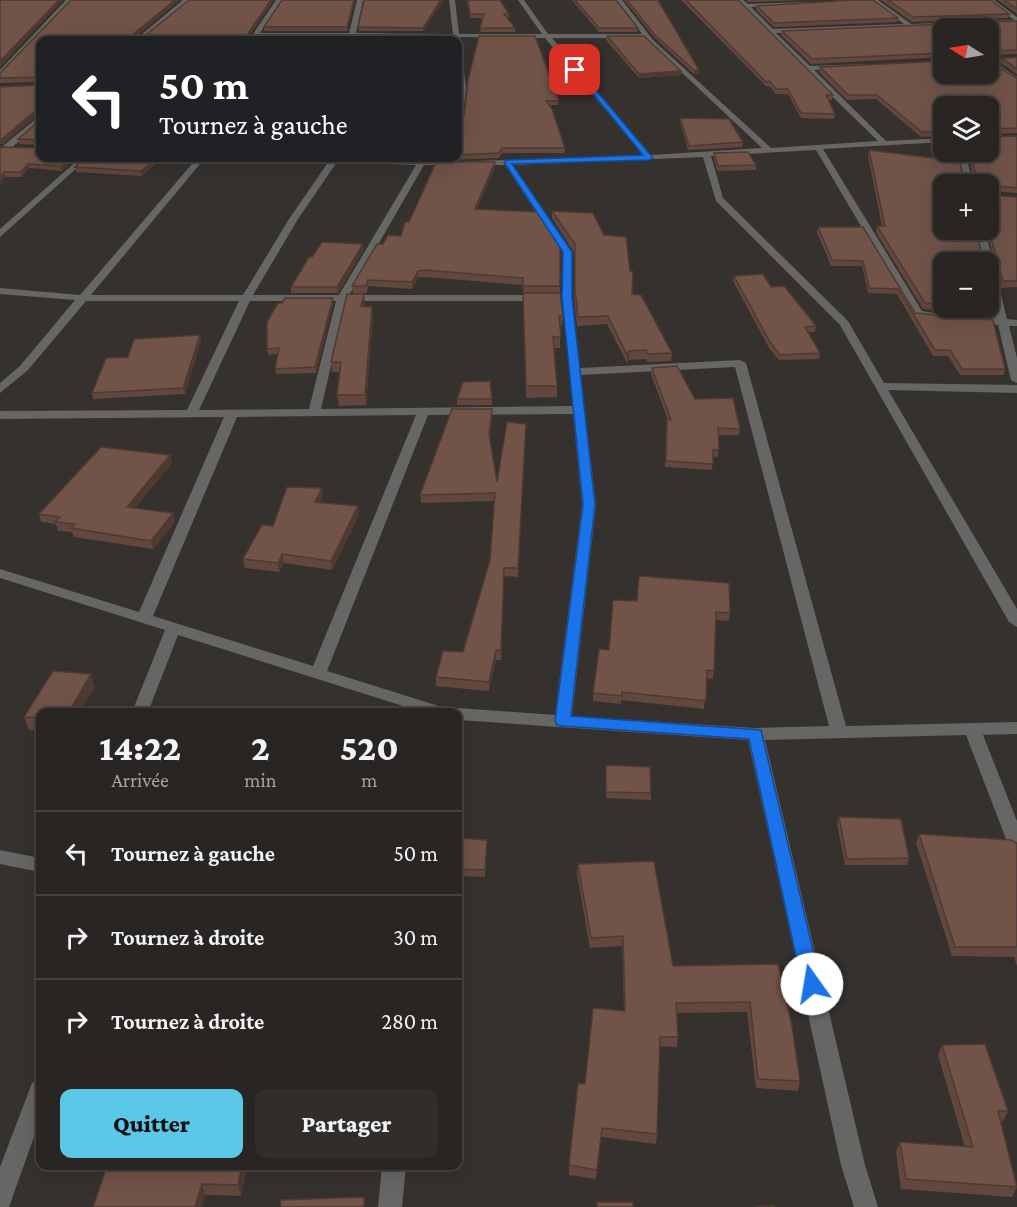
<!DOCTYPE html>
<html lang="fr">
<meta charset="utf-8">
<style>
:root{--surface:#282522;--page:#302d2a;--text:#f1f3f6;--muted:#a5a5a5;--line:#444240;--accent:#5ac8e6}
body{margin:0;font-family:"Crimson Pro",serif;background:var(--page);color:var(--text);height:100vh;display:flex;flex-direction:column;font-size:22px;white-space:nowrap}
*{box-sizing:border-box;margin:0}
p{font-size:20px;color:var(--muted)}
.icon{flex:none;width:33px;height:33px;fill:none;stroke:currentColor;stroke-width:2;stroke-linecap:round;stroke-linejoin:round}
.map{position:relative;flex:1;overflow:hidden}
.sheet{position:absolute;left:36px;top:708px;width:426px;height:462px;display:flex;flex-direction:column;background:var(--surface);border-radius:12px;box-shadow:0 6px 24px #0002,0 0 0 2px var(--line)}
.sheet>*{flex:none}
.guide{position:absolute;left:36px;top:36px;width:426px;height:126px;border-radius:12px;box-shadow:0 6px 24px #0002,0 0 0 2px var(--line);background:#202124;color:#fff;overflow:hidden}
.needle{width:39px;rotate:281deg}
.controls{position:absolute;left:933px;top:18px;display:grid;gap:12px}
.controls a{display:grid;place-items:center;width:66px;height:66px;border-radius:12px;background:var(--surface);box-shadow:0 6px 24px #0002,0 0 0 2px var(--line);font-size:30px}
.pin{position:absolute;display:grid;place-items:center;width:51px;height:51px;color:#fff;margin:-26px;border-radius:12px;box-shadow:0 3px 9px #0006}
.me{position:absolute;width:66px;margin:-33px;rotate:347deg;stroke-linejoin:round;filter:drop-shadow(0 0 4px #0008)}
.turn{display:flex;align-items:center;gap:21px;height:126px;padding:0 24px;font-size:27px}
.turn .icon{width:78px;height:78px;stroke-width:2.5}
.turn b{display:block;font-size:42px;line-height:51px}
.eta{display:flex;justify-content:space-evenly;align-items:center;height:102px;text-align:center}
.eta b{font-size:36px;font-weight:800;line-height:42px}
.button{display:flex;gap:12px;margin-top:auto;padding:12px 24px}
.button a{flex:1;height:69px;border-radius:12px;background:var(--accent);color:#111;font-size:24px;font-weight:800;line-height:69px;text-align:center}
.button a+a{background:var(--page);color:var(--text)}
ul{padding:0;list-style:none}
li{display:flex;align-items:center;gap:18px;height:84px;padding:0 24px;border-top:2px solid var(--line)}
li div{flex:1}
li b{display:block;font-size:22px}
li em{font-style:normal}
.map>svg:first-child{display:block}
</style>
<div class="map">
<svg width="1017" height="1207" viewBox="0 0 1017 1207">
<rect width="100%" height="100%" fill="#35312e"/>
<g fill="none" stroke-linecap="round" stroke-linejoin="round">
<path fill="#666664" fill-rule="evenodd" d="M66 0H72L0 76V70Z
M183 0H190L141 40H135Z
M276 0H282L260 33H349L357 0H363L356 33 453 34 449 0H455L459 34H542L518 0H524L548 34H642L616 0H622L653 40 771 148 878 141 804 69 737 0H743L748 4 808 2 806 5 751 7 773 29 904 24 871 0H878L911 24 1014 20 987 0H994L1017 17V24L776 33 810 66 868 64 866 67 814 70 886 141 944 138V142L823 149 922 311 940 314V318L914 316 816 150 711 156 723 198 848 321 884 383 1017 385V393L888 390 1017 609V627L1009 622 840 325 716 201 703 157 513 165 572 252V298L580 368 740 360 746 363 846 726 1017 722V734L983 735 1017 821V851L1010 849 1008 844 966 735 765 740 865 1165 878 1207H854L841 1165 748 740 458 720V712H451L458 708 555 715 582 505 573 414 428 415 327 671 445 708 447 712H422L178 635 148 712H132L165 630 0 578V569L139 612 224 417 0 419V411L187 410 239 301H86L28 370 0 393V383L20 366 75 300 0 294V288L80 295 197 158H205L91 295H243L289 219 329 161 304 160 300 158 451 162 643 155 545 38 460 37 458 42 454 37H355L354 40H348L349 37H257L255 40H249ZM552 38H645L762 148 651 155ZM337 162 416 165 339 295H253L298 219ZM424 165H505L562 252V298L573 406 321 409 346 301H543L548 298 543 295H349ZM250 301H336L309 409 199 410ZM735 367 829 726 755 728 572 716 596 505 581 375ZM416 415 313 666 153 616 237 417Z
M458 46 461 48 466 88 462 120 458 122Z
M988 58 1017 77V82L988 63Z
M37 118H40V123L9 150H3V146Z
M957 152H965L973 184H965Z
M80 158H88L0 237V229Z
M976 230H985L1007 319 1017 320V326H1009L1017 358V383L1011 380 998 325 975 323 970 320 975 317 996 318 988 286V262H983Z
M0 850 40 858V872L0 864Z
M40 1079V1120L9 1207H0V1167L32 1083Z
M382 1166H406L402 1207H378Z"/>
</g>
<path fill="#61473e" d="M71 0H179L134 38 418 39V40H40V82L0 83V73Z
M282 0H355L347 31H264V27Z
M444 0 423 31H359L358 27Z
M467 0 509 14V17H507L515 28V32H480L483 18H470Z
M572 0H616L638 28 637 32H599Z
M624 0H658L699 74H694L655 38Z
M681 0H738L833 95 832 100H828L835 114 834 119 801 118 788 94H776L769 86H766Z
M746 0H805L749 2Z
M881 0H991L1009 14 1008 18 912 22Z
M998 0H1017V14Z
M757 6 898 18 897 22 774 27 756 10Z
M1017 21V54L988 55V28H944V57L811 64 781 35 782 31Z
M607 36 681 71V75L639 78 606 40Z
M1017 57V74L1001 63 1002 58Z
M820 67 1017 78V133L988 134V106H944V136L921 137 876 99 847 100 819 72Z
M468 80 559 101 558 105H550L565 148V153H502L499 158 451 160 396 158H458V120L464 116Z
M40 85V158H78L62 171 29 168 22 177H5L0 184V147L40 148V145L19 144 18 139 40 120V116H36L3 144Z
M680 118 743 142 742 147 688 150 680 122Z
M1017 136V193L988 191V184L944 262V308H988L991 309 989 315 923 309 876 232 877 226H882L868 156 869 150 946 160 930 145 931 140 957 152 964 179 974 181 967 152H988L989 137Z
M714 153 756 165V170L717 171 714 158Z
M85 158H195L193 159H161L142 176 76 172 75 167Z
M234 158H277L276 159H234Z
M495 162V167L477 209 560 246V293L563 315 562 326H560V348H554L557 386V397L526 398 523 285 425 277H418L412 289 368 286 367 293H353L352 286 383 244 401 236 409 222Z
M988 195 1017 197V287L1001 288 986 230H988Z
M552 211 632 294 672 353 671 361 647 362 646 359 629 360 627 363 607 324 577 326 574 298V252L552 218Z
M818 227H863L915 313 1005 369 1004 375H960L948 356H933L897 294 868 293 862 266H831L817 232Z
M364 249 338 293H291V287L312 257Z
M734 276 771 287 816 326 815 332H808L820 353 819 359 779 360 769 348 733 281Z
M333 303 316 373 276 374 275 369 278 354 268 355 267 349Z
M365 303 364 306 372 307 373 317 366 405 339 406 337 395 340 372H332L331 362Z
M201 341 185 394 93 399 92 393 128 357Z
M652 368 695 399 740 429 739 435H718V457L713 456 712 470 665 467 666 425 668 420 651 374Z
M490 381 492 405H457V399Z
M492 409V417L490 438 497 482 526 424 518 577 504 576 501 660H496L489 691 436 686V677L463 652 490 560 494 501 421 503 420 495Z
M170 455 172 463 135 508 175 522 153 549 74 537 72 532 58 531 56 524 41 522 39 514Z
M323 496 320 502 359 515 332 570 284 563 279 572 245 568 243 559 273 526Z
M613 600 730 613 729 621 715 620 714 671 713 679 706 678 704 709 621 700V704L593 701V693L609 650Z
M95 687 40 712V731L29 730 24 717Z
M606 765 651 793V800L606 798Z
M839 817 909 858 907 865H845L837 824Z
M919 834 1017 843V966L1014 957 952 956 916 843Z
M458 838 487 840 485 877 458 876Z
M578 864 673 966 778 964 800 1081 798 1091 756 1088 747 1012 677 1013 678 1037 677 1047 659 1046 657 1134 656 1144 601 1137 596 1179 569 1175V1165L585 1084 624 1011 622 946 590 948 577 874Z
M942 1045 1008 1111 1003 1121H1000L1017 1187 1012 1197 901 1189 896 1152 900 1142 965 1147 938 1055Z
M247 1166 241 1196 205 1195 202 1207H93Z"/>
<path fill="#4f3a32" d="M59 0H63L0 67V61Z
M175 0H179L134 38H133V34Z
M271 0H274L247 39V35Z
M354 0H355L347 31V27Z
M441 0H444L423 31V28Z
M694 70H699V74H694Z
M681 71V75L639 78V74Z
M34 112 36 116 3 144H0V139Z
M71 158H78L62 171 61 166Z
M157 158H161V159L142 176 141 171Z
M495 162V167L475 215V209Z
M28 164 29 168 22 177 21 172Z
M4 172 5 177 0 184V178Z
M363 244 364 249 338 293 337 287Z
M418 271V277L412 289V282Z
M364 294 365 303 362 315 361 306Z
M333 298V303L316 373 315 367Z
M372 307 373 317 366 405 365 395Z
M200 335 201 341 185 394 183 388Z
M629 351V360L627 363V355Z
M492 409V417L489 442V434Z
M170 455 172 463 129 515 127 507Z
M322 488 323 496 316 510 315 502Z
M358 506 359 515 332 570 331 561Z
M173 513 175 522 153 549 151 541Z
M282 554 284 563 279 572 278 563Z
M496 650V660L489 691V682Z
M91 674 95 687 80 712H69Z
M242 1166H247L241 1196 238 1185Z
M202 1184 205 1195 202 1207H195Z"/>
<path fill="#715348" stroke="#4f3a32" stroke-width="1.5" d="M0 0H59L0 61Z
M71 0H175L133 34V38H142L189 0H271L247 35V38H255L258 35H346L348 38H354L356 35H418L417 40H40V85L39 77 0 78V73Z
M282 0H354L347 27H264Z
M364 0H441L423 28 358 27Z
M468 0H500L509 14H504L515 28H480L484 14H470Z
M575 0H616L638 28H599Z
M627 0H658L699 70H694L655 35Z
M686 0H738L833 95H826L835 114 801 113 788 89H776L770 81 766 82Z
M852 0H873L898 18 774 23 757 6Z
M888 0H991L1009 14 913 17Z
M1004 0H1017V9Z
M1017 21V50L988 51V28H944V53L812 59 782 31Z
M479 36H535L559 101H546L552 109 565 148H502L499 153 458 155V120L464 116 468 80Z
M607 36H644L681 71 639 74Z
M1017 57V69L1002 58Z
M944 61V74H988V61L1017 78V128L988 129V106H944V131L922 132 877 95H848L820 67Z
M40 85V112H34L2 139H0V87Z
M40 114V158H71L61 166 28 164 21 172H4L0 178V147L40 148 39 140 18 139 40 120Z
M680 118 729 119 743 142 689 146Z
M988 135 989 137 1017 136V188L990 185 988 189V184H944V230H976L982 256 987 258V262H944V304L925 303 877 226H885L869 150 955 161 944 152H957L964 179 974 181 977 178 969 152H988Z
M944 139V151L931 140Z
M748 152 756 165 718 166 714 153Z
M85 158H157L141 171 75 167Z
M436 162H495L475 209 537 212 560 246V286H523V278L425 270 418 271 412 282 368 280 366 286H352L377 244H383L388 235 401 236 405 222H409Z
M988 195 1017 197V281H1003L988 227Z
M552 211 593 213 604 235 626 237 630 271H633L632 294 641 295 672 353 648 354 646 350 629 351 627 355 608 316 578 317 575 290V244Z
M818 227H863L915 313 993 320 1005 369H962L950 350H935L898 289 869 288 863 261 832 260Z
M322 242 363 244 337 287H291L309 257H312Z
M763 274 771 287 784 286 816 326 805 327 820 353 780 355 770 342 734 276Z
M523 293H560L563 315 559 316 561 337H553L557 386H526Z
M347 294H364L361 306 372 307 365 395H337L341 362H331Z
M285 298H333L315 367 275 369 279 348 267 349V322L278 303H282Z
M988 298 991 309 978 308H988Z
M200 335 183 388 92 393 106 358 128 357 134 339Z
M677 366 695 399 733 398 740 429 718 428 719 450H713V464L666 461 667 419 671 420 652 368Z
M490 381 492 399H457L463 382Z
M452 409H492L489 434 497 482 507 422 526 424 518 568H504L501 651 496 650 489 682 436 677 443 651 463 652 490 560 495 493 420 495Z
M101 447 170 455 127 507 173 513 151 541 71 528 75 524 55 522 60 517 39 514Z
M287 487 322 488 315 502 358 506 331 561 282 554 278 563 243 559 262 525 273 526Z
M639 576 729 583 730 613 716 612 714 671 707 670 706 701 622 692V696L593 693 599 649 609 650 613 600 637 601Z
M53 671 91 674 69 712H40V718L24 717Z
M606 765 650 767 651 793 606 792Z
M839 817 901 819 909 858 847 859Z
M919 834 1011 840 1017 843V947H955Z
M458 838 487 840 485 870 458 869Z
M654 861 673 966 778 964 792 1026 800 1081 758 1079 750 1002 676 1003 678 1037H660L657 1134 602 1128 597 1170 569 1165 578 1083 585 1084 593 1008 625 1011 623 936 591 938 578 864Z
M985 1044 1008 1111H998L1017 1187 906 1179 900 1142 973 1147 942 1045Z
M107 1166H242L238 1185 202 1184 195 1207H93Z
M364 1197V1207H280L281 1200Z
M597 1202H633V1207H597Z
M774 1205 775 1207H755Z"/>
<path fill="#1a73e8" stroke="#114b97" stroke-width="1.5" d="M573 69H578L653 158 649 160 512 164 572 252V298L595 505 571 716 761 730 821 984 819 990 812 992 805 990 802 984 749 739 563 726 557 725 555 721 583 505 562 298 563 252 504 162 507 160 643 155Z"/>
</svg>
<div class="controls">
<a><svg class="needle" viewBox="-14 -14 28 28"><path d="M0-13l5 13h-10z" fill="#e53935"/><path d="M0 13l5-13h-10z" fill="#a5a5a5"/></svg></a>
<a><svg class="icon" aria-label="layers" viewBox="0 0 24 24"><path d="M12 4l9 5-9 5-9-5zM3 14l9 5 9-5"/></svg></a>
<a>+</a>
<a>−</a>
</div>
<div class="pin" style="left:575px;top:70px;background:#d93025"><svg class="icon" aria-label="arrive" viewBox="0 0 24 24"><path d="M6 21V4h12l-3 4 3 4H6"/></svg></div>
<svg class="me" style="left:812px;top:984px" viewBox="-20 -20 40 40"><circle r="19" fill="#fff"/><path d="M0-13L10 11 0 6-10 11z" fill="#1a73e8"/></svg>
<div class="guide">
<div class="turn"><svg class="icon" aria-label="left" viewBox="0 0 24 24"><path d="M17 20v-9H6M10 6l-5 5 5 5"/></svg><div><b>50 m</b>Tournez à gauche</div></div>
</div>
<section class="sheet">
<div class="eta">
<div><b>14:22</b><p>Arrivée</p></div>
<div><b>2</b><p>min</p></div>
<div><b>520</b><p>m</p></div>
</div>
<ul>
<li><svg class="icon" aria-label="left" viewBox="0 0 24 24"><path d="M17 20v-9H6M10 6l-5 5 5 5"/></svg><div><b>Tournez à gauche</b></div><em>50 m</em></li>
<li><svg class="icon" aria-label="right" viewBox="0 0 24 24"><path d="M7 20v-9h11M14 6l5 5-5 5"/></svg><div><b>Tournez à droite</b></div><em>30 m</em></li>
<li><svg class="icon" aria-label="right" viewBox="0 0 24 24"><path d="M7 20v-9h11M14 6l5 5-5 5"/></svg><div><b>Tournez à droite</b></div><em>280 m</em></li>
</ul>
<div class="button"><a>Quitter</a><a>Partager</a></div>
</section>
</div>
